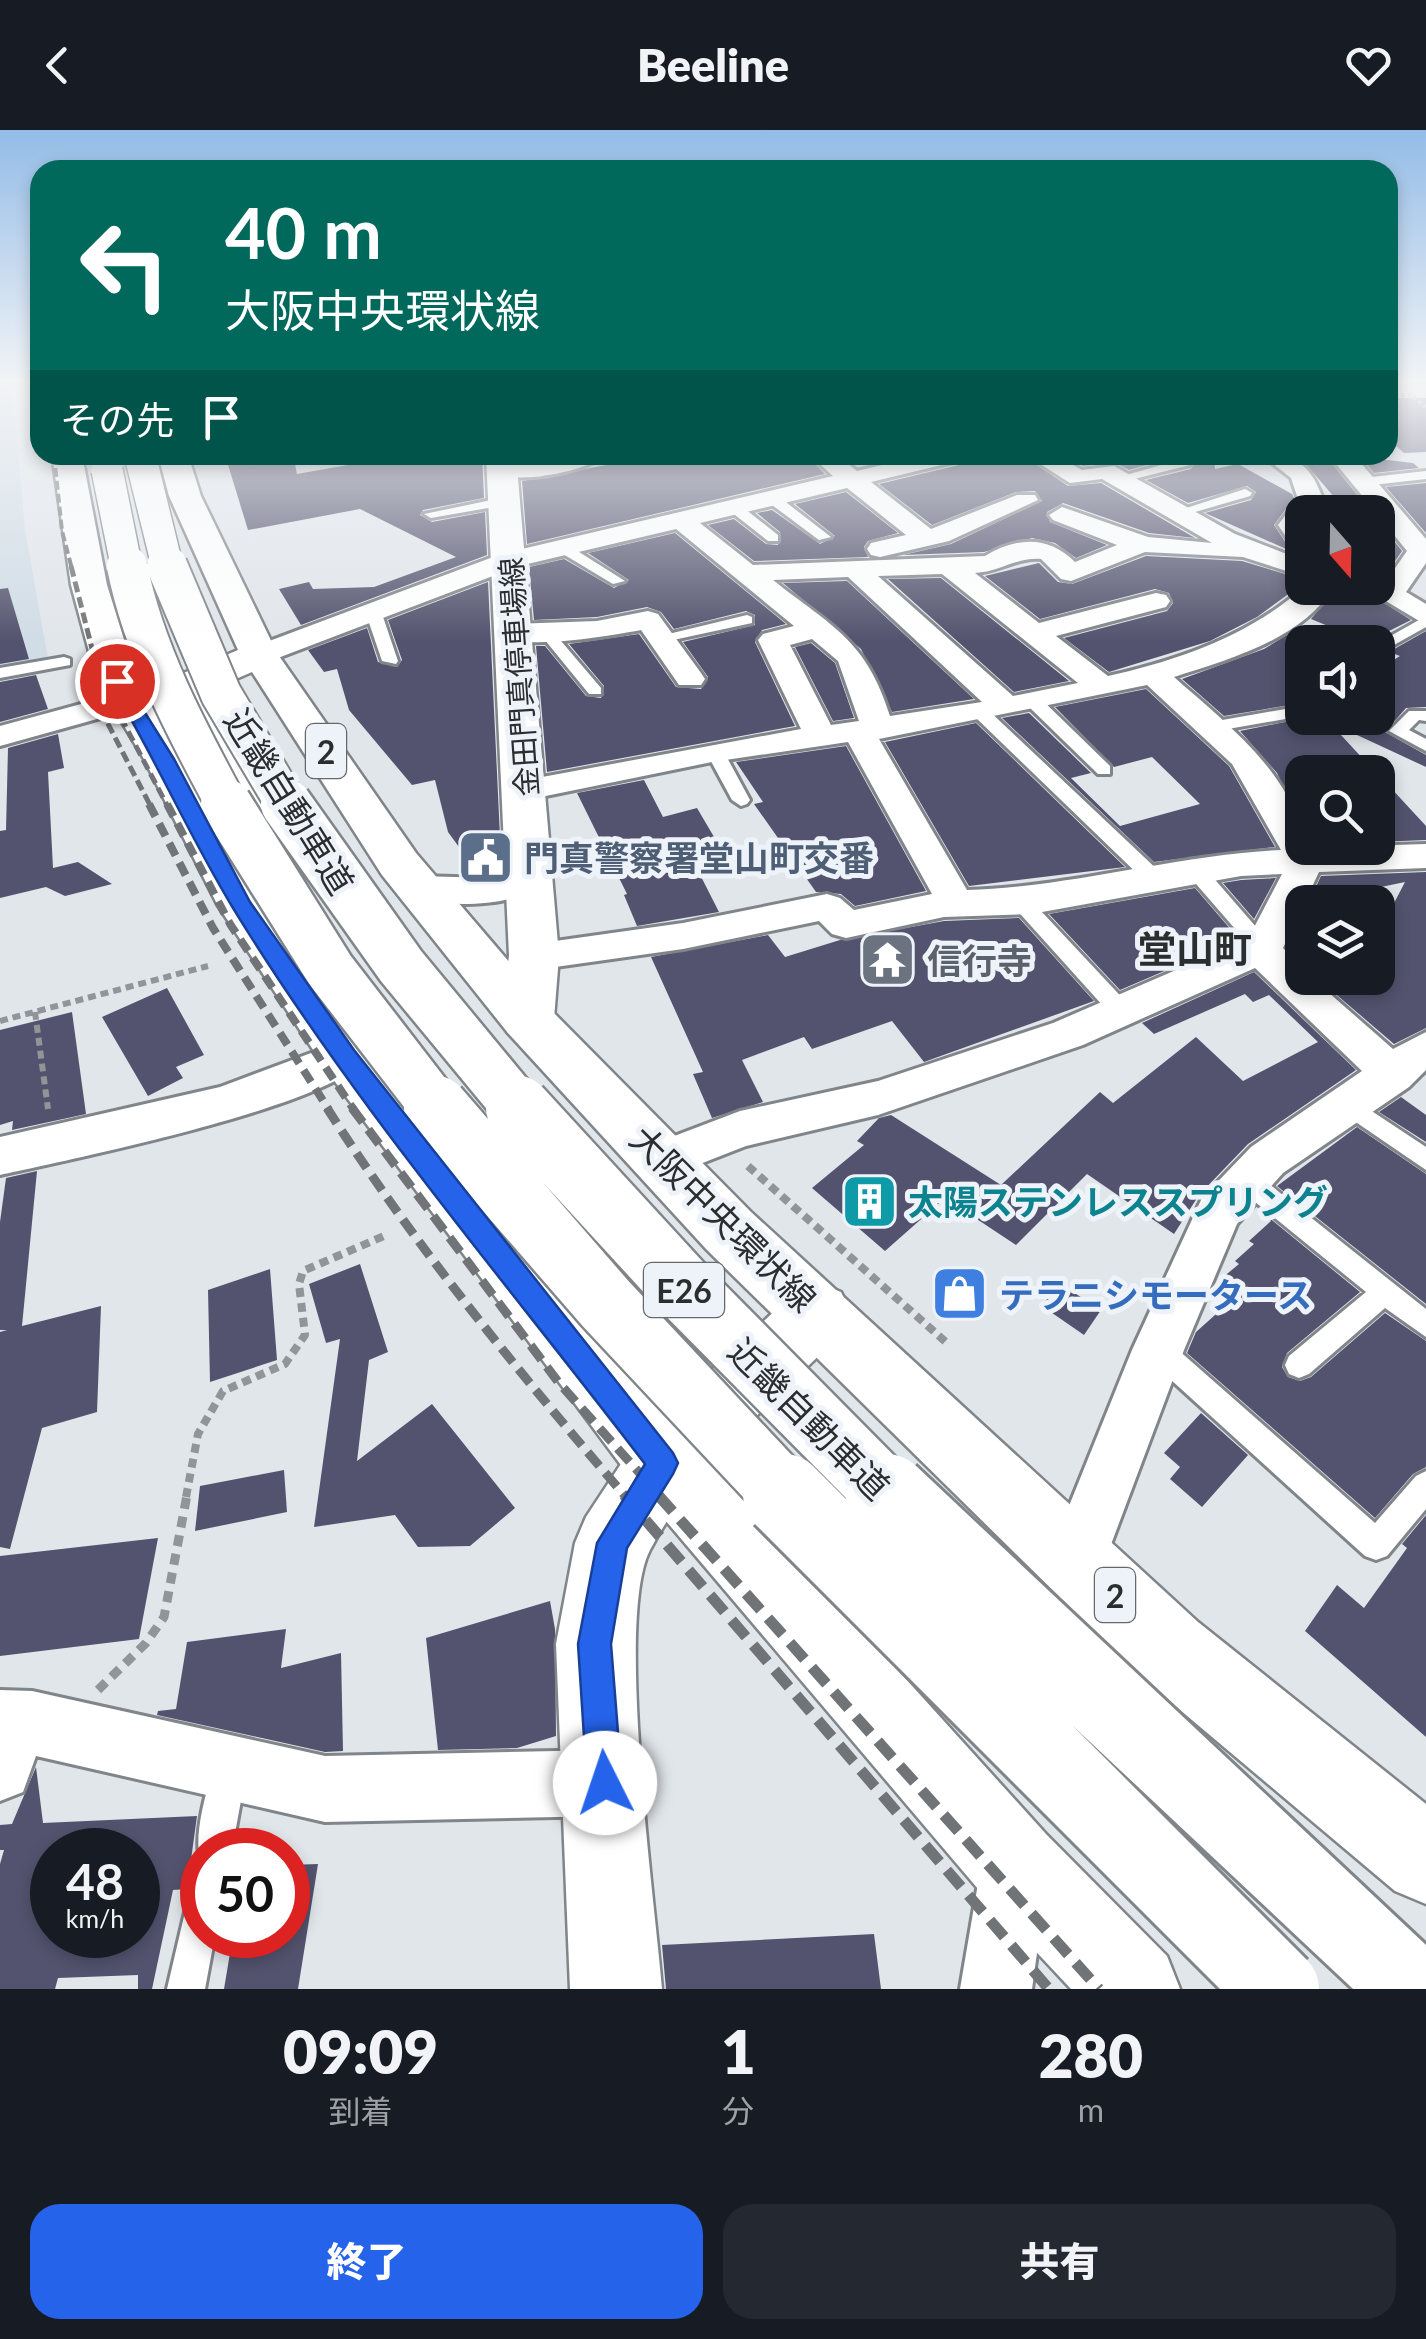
<!DOCTYPE html>
<html lang="ja">
<meta charset="utf-8">
<style>
:root{--surface:#171b24;--page:#242831;--text:#f1f3f6;--muted:#9ea1a6;--accent:#2563eb}
body{margin:0;font-family:Lato,"Noto Sans JP",sans-serif;background:var(--page);color:var(--text);height:100vh;display:flex;flex-direction:column;font-size:38px;white-space:nowrap}
*{box-sizing:border-box;margin:0}
p{font-size:32px;color:var(--muted)}
.icon{flex:none;width:55px;height:55px;fill:none;stroke:currentColor;stroke-width:2;stroke-linecap:round;stroke-linejoin:round}
.map{position:relative;height:1859px;overflow:hidden}
.sheet{display:flex;flex-direction:column;background:var(--surface);flex:1}
.sheet>*{flex:none}
.banner{position:absolute;left:30px;top:30px;width:1368px;height:305px;border-radius:30px;box-shadow:0 5px 15px #0003;background:#00695c;color:#fff;overflow:hidden}
.needle{width:65px;rotate:160deg}
.fabs{position:absolute;left:1285px;top:365px;display:grid;gap:20px}
.fabs a{display:grid;place-items:center;width:110px;height:110px;border-radius:20px;background:var(--surface);box-shadow:0 5px 15px #0003;font-size:50px}
.speed{position:absolute;left:30px;top:1698px;display:flex;gap:20px;font-size:50px;font-weight:700;text-align:center}
.speed>*{display:grid;place-content:center;width:130px;height:130px;border-radius:50%;background:var(--surface);box-shadow:0 5px 15px #0003;line-height:1}
.speed small{font-size:25px;font-weight:400}
.speed .limit{border:15px solid #d22;background:#fff;color:#111}
.pin{position:absolute;display:grid;place-items:center;width:85px;height:85px;color:#fff;margin:-42px;border:5px solid #fff;border-radius:50%;box-shadow:0 2px 10px #0007}
.me{position:absolute;width:110px;margin:-55px;rotate:356deg;stroke-linejoin:round;filter:drop-shadow(0 0 8px #0008)}
.turn{display:flex;align-items:center;gap:35px;height:210px;padding:0 30px;font-size:45px}
.turn .icon{width:130px;height:130px;stroke-width:2.5}
.turn b{display:block;font-size:70px;line-height:85px}
.then{display:flex;align-items:center;height:95px;padding:0 30px;background:#0003;gap:20px;font-size:38px}
.eta{display:flex;justify-content:space-evenly;align-items:center;height:170px;text-align:center}
.eta b{font-size:60px;font-weight:800;line-height:70px}
.cta{display:flex;gap:20px;margin-top:auto;padding:20px 30px}
.cta a{flex:1;height:115px;border-radius:30px;background:var(--accent);color:#fff;font-size:40px;font-weight:800;line-height:115px;text-align:center}
.cta a+a{background:var(--page);color:var(--text)}
header{display:flex;justify-content:space-between;align-items:center;height:130px;padding:0 30px;background:var(--surface);font-size:45px;font-weight:800}
.map>svg:first-child{display:block}
</style>
<header><svg class="icon" aria-label="back" viewBox="0 0 24 24"><path d="M15 5l-7 7 7 7"/></svg>Beeline<svg class="icon" aria-label="heart" viewBox="0 0 24 24"><path d="M12 20l-8-8c-3-5 5-10 8-4 3-6 11-1 8 4z"/></svg></header>
<div class="map">
<svg width="1426" height="1859" viewBox="0 0 1426 1859">
<rect width="100%" height="100%" fill="#e1e6eb"/>
<path fill="#d0dce6" d="M0 251H12L25 400 48 529 0 539Z"/>
<path fill="#54536f" fill-rule="evenodd" d="M1388 268H1426V322L1404 323 1388 309Z
M225 325H293L297 344 404 325H482L484 368 423 380 420 385 432 392 485 382 487 425 301 495 279 459 309 452 313 459 374 457 456 427 360 379 248 400Z
M659 325H806L825 344 527 414 522 351Z
M970 325H1022L1068 356 1101 353 1195 408 1149 403 1063 373 1047 382 1050 392 1107 415 1076 428 1055 413 1032 408 984 422 903 425 951 414 1042 371 1035 361 1016 362 932 395 879 354 963 334Z
M1063 325H1183L1129 340 1114 332 1083 336Z
M1188 325H1214L1215 339 1238 334 1292 364 1294 368 1274 395 1290 419 1302 426 1205 383 1251 370 1256 362 1247 356 1188 373 1146 350 1191 339 1196 331Z
M1298 325H1325L1371 382H1347Z
M1361 327 1413 333 1419 338 1374 343Z
M1426 353V403L1386 357Z
M846 362 898 403 868 411 864 417 868 427 754 431 708 395 734 389 766 414 778 415 780 402 757 383 772 380 820 414 835 406 795 374Z
M1378 391 1402 421 1384 447 1378 446Z
M675 403 786 494 762 500 755 512 795 596 547 642 536 516H545L586 566 601 568 604 556 569 514 639 504 676 557 701 559 708 547 683 512 755 495V485L746 481 674 499 661 482 647 477 597 487 534 490 529 437 564 429 614 458 629 450 588 423Z
M1146 426 1242 431 1302 449V454L1257 487 1210 511 1109 542 1064 508 1167 481 1173 473 1169 463 1155 459 1040 489 985 446 1039 433 1058 452 1072 454Z
M941 448 1069 551 1014 562 888 449Z
M847 451 974 569 892 582 861 519 783 453Z
M488 452 501 728 470 732 448 702 435 650 412 655 349 580 337 539 324 542 308 520 367 498 378 532 397 537 402 530 388 490Z
M8 458 29 529 0 534V459Z
M1337 458H1361L1411 490 1367 512 1311 489Z
M1302 496V573L1224 586 1182 549 1264 519Z
M1426 501V577L1406 578 1385 602 1426 625V637L1329 592 1365 631 1287 644 1302 670V695L1277 643 1240 601 1305 588H1378V540L1400 526 1389 522Z
M811 513 835 533 854 588 833 591 795 517Z
M36 545 48 579 0 592V552Z
M1146 559 1229 636 1275 717 1154 732 1002 588 1029 583 1091 643 1071 648 1120 696 1200 674 1152 627 1114 637 1055 577Z
M976 593 1125 737 969 756 885 612Z
M58 604 64 638 48 642 53 738 78 732 112 754 65 766 46 757 0 768V701L6 700 8 618Z
M846 616 926 761 855 776 841 764 816 762 754 674 763 672 736 632Z
M1378 644 1426 696V710L1378 712Z
M644 650 663 687 697 678 717 712 687 719 719 782 637 796 624 765 627 764 577 663Z
M1426 742V898L1394 914 1317 848H1378V804L1405 752 1309 772 1321 746Z
M1276 748 1254 789 1223 753 1241 750Z
M1195 758 1239 809 1120 860 1049 784Z
M1019 788 1094 871 924 932 892 891 812 919 804 907 742 930 763 972 712 988 693 944 703 942 651 827 768 805 785 827 840 810 944 791Z
M1254 842 1356 940 1248 1014 1199 1065 1174 1104 1087 1044 1016 1115 945 1068 885 1121 812 1058 864 1015 857 1011 879 988 891 985 1001 1055 1100 962 1113 973 1196 907 1243 951 1318 912 1269 865 1253 872 1245 864 1154 904 1142 893Z
M167 858 204 925 176 937 183 948 148 966 102 887Z
M72 882 86 984 12 1000 13 991 0 995V900Z
M1401 967 1426 985V1012L1379 982Z
M1357 997 1426 1044V1174L1277 1056Z
M37 1041 22 1196 101 1176 97 1282 42 1298 10 1419 0 1417V1202L7 1200H0V1092L6 1048Z
M1257 1078 1360 1162 1287 1223 1282 1237 1288 1247 1300 1251 1311 1247 1385 1183 1426 1211V1337L1413 1344 1375 1388 1187 1223 1196 1202 1234 1168 1216 1153 1239 1134 1235 1131 1254 1114 1249 1111 1271 1091Z
M360 1134 388 1222 369 1230 357 1331 432 1274 515 1378 470 1416 418 1417 395 1385 314 1397 340 1209 326 1213 309 1154Z
M270 1139 277 1230 210 1252 208 1160Z
M1059 1153 1101 1180 1084 1205 1042 1176Z
M1201 1283 1248 1325 1202 1377 1170 1349 1180 1337 1164 1323Z
M284 1340 287 1382 195 1401 200 1356Z
M1426 1385V1607L1305 1501 1337 1455 1364 1478 1407 1418 1402 1414Z
M158 1408 139 1509 0 1526V1426Z
M550 1471 555 1499 556 1606 517 1618 438 1620 426 1508Z
M286 1499 281 1538 341 1523 343 1621 325 1622 157 1585 158 1581 176 1579 187 1512Z
M36 1637 43 1693 197 1686 187 1759 173 1760 152 1859H138V1845L58 1848 55 1859H0V1734L4 1720H0V1695L12 1694ZM52 1720H138V1805H52Z
M318 1734 298 1859H224L233 1805H288V1735Z
M874 1804 881 1859H666L662 1815Z"/>
<g fill="none" stroke-linecap="round" stroke-linejoin="round">
<defs>
<path id="service" d="M1186 328 1192 332 1190 335 1118 353 1112 349Z
M1426 341V349L1363 356 1357 352 1363 348Z
M1245 359 1252 363 1250 366 1178 387 1171 383Z
M768 366H778L831 407 819 410 768 372Z
M506 367 511 368V374L431 388 424 384Z
M730 375H740L778 405V411H768L730 381Z
M558 415H568L625 451 613 454 558 421Z
M368 478 381 481 398 531 396 534 382 531 365 481Z
M747 485 752 487V493L664 512 656 507Z
M1426 486V497L1378 524V513Z
M540 498H550L601 558V564H589L540 504Z
M64 527 70 529V535L0 548V538Z
M1032 565 1038 566 1110 636V644H1098L1026 574 1024 570Z
M979 576 985 577 1162 744 1165 749 1162 754H1148L973 585 971 581Z
M1302 576V586L1211 602 1203 597 1211 592Z
M1409 581H1426V591L1419 590 1409 600 1426 609V621L1389 601Z
M715 617 724 622 750 670 747 674 741 676 732 670 706 622Z
M1197 736 1204 737 1270 813 1273 818 1270 823H1256L1190 747 1187 742Z
M1020 764 1027 766 1129 875 1132 881 1129 887H1113L1013 776 1010 771Z
M1349 966 1426 1017V1040L1341 982 1337 975 1341 968Z
M1247 1041 1256 1044 1426 1179V1207L1385 1178 1309 1244 1299 1248 1289 1244 1285 1235 1289 1226 1366 1162 1238 1058 1235 1051 1238 1044Z
M1158 1207 1168 1211 1375 1393 1416 1346 1426 1341V1379L1387 1426 1376 1430 1365 1426 1148 1229 1144 1220 1148 1211Z
M229 1626 241 1631 246 1643 232 1720H202V1733C191 1713 207 1654 217 1631Z
M202 1760V1805H215L205 1859H167L189 1765Z"/>
<path id="minor" d="M571 325H604C588 342 507 357 491 340L503 333Z
M810 325H837L857 341 924 325H966L962 330 871 352 931 399 1017 365H1035L1038 370 949 411 880 427 871 425 867 419 871 413 906 405 847 358 700 393 753 435 985 426C1017 407 1048 405 1075 432L1117 415 1053 390 1049 385 1062 377 1148 407 1212 413 1102 349 1070 353 1026 325H1055L1082 340 1114 336 1235 404 1302 430V446L1243 427 1145 422 1071 451 1061 449 1041 429C1016 427 1000 442 975 443L1039 493 1156 463 1166 465 1170 471 1166 477 1056 506 1108 546C1179 530 1248 506 1303 458H1333C1302 509 1228 530 1174 547 1221 589 1302 650 1302 718L1426 714V738L1319 742 1283 818 1302 839V848H1312L1393 919 1426 902V940L1409 957 1283 1043 1237 1094 1184 1220 1098 1449 1077 1457 1056 1449 1048 1428 1132 1220 1202 1068 1251 1017 1362 941 1255 838 1083 915 878 985 746 1016 664 1048 648 1042 641 1029 648 1016 740 981 878 951 1053 893 1248 809 1282 744 1241 746 1031 784 944 787 846 808 832 804 819 791 683 819 534 840 520 836 514 826 520 816 683 793 827 764 840 768 854 780 932 764 848 612 712 632 526 670 514 667 509 660 514 653 526 650 801 599 758 510 763 504 794 496 676 399 519 436 270 531 259 534 244 525 248 519 501 424 833 346ZM942 444 1078 553 1013 566 878 446ZM848 447 982 572 890 586C866 509 832 497 773 450ZM812 509 838 531 859 591 831 595 790 515ZM1147 555 1232 634 1281 720C1175 725 1073 757 967 760L879 609Z
M1262 325C1298 325 1311 336 1323 369L1314 382H1302V419L1293 417 1278 395 1298 369 1291 348Z
M1329 325H1354L1426 409V433L1406 462 1426 474V495L1364 458H1378V449L1386 451 1407 421Z
M648 481 658 484 701 543 705 549 701 555H679L641 500C615 505 514 523 498 503L513 494 597 491Z
M129 561 140 563 145 570 140 577 0 616V596Z
M530 733 543 736 548 745C526 781 441 777 405 767L399 758 405 749 418 746 490 748Z
M346 910 361 915 367 926C341 975 63 1031 0 1045V1007L220 957Z
M0 1560 32 1561 325 1626 605 1620 628 1630 638 1653 628 1676 605 1686 325 1692 36 1626 23 1662 0 1671Z
M1015 1702 1039 1712 1049 1736 1032 1859H960L981 1736 991 1712Z"/>
<path id="secondary" d="M486 325H516L559 826 554 889 546 903 527 909 508 903 500 889 509 826Z
M818 1153 841 1162 851 1183 841 1204C774 1271 695 1335 650 1420 615 1486 655 1771 662 1859H570L556 1514 575 1413 586 1387 638 1308 795 1162Z"/>
<path id="primary" d="M52 325H82L107 455 137 551 186 629 261 767 365 911 688 1308 1046 1704 1167 1826 1180 1859H1071L984 1766 638 1358 327 941 217 774 144 629 97 551 71 455Z
M158 325H188L201 366 277 523 416 723 546 875 751 1082 1198 1492 1426 1674V1774L1395 1761 1142 1548 707 1120 508 903 382 745 252 542 213 559 210 566 306 722 299 733 283 737 267 733 170 566 181 544 238 520 169 366Z"/>
</defs>
<use href="#service" stroke="#80858a" stroke-width="6"/>
<use href="#minor" stroke="#80858a" stroke-width="6"/>
<use href="#secondary" stroke="#80858a" stroke-width="5"/>
<use href="#primary" stroke="#80858a" stroke-width="5"/>
<path stroke="#919598" stroke-width="4" stroke-dasharray="4 2.5" stroke-linecap="butt" d="M1388 265H1411L1426 277"/>
<path stroke="#919598" stroke-width="6" stroke-dasharray="8 5" stroke-linecap="butt" d="M35 882 48 979
M0 891 208 836"/>
<path stroke="#919598" stroke-width="8" stroke-dasharray="9 6" stroke-linecap="butt" d="M748 1036 948 1214
M186 1367 198 1304 223 1261 285 1234 305 1205 299 1154 303 1141 384 1106"/>
<path stroke="#919598" stroke-width="9" stroke-dasharray="11 8" stroke-linecap="butt" d="M98 1560 146 1513 164 1487 187 1365"/>
<use href="#service" fill="#fff" fill-rule="evenodd"/>
<use href="#minor" fill="#fff" fill-rule="evenodd"/>
<use href="#secondary" fill="#fff" fill-rule="evenodd"/>
<use href="#primary" fill="#fff" fill-rule="evenodd"/>
<path stroke="#707476" stroke-width="4" stroke-dasharray="9 4" stroke-linecap="butt" d="M34 251 40 299
M54 325 62 401 72 439"/>
<path stroke="#707476" stroke-width="5" stroke-dasharray="11 5" stroke-linecap="butt" d="M71 436 99 546 168 677
M93 565 151 677"/>
<path stroke="#707476" stroke-width="8" stroke-dasharray="14 8" stroke-linecap="butt" d="M149 674 213 798 329 980
M167 674 230 794 354 980"/>
<path stroke="#707476" stroke-width="9" stroke-dasharray="18 9" stroke-linecap="butt" d="M327 978C414 1115 520 1244 626 1367
M352 978 559 1253 661 1367"/>
<path stroke="#707476" stroke-width="11" stroke-dasharray="22 11" stroke-linecap="butt" d="M624 1365 1049 1859
M658 1365 1099 1859"/>
<defs>
<path id="motorway-bridge-far4" d="M140 325 168 439
M107 340 127 439"/>
<path id="motorway-bridge-far3" d="M127 436C144 521 187 601 228 677
M167 436 221 564 288 677"/>
<path id="motorway-bridge-far2" d="M226 674 330 840 438 980
M286 674 401 836 520 980"/>
<path id="motorway-bridge-far1" d="M436 978 606 1174 787 1367
M518 978 687 1162 890 1367"/>
<path id="motorway-bridge" d="M784 1365 1278 1859
M887 1365 1413 1859"/>
</defs>
<use href="#motorway-bridge-far4" stroke="#80858a" stroke-width="34" stroke-linecap="butt"/>
<use href="#motorway-bridge-far3" stroke="#80858a" stroke-width="44" stroke-linecap="butt"/>
<use href="#motorway-bridge-far2" stroke="#80858a" stroke-width="55" stroke-linecap="butt"/>
<use href="#motorway-bridge-far1" stroke="#80858a" stroke-width="69" stroke-linecap="butt"/>
<use href="#motorway-bridge" stroke="#80858a" stroke-width="88" stroke-linecap="butt"/>
<use href="#motorway-bridge-far4" stroke="#fff" stroke-width="31"/>
<use href="#motorway-bridge-far3" stroke="#fff" stroke-width="40"/>
<use href="#motorway-bridge-far2" stroke="#fff" stroke-width="50"/>
<use href="#motorway-bridge-far1" stroke="#fff" stroke-width="64"/>
<use href="#motorway-bridge" stroke="#fff" stroke-width="82"/>
</g>
<linearGradient id="sky" x2="0" y2="1"><stop stop-color="#93bce7"/><stop offset="0.49" stop-color="#f2f4f6"/><stop offset="1" stop-color="#f2f4f6" stop-opacity="0"/></linearGradient>
<rect width="1426" height="511" fill="url(#sky)"/>
<path fill="#2563eb" stroke="#184099" stroke-width="2.5" d="M117 546 125 551 174 629 250 772 354 920 673 1323 678 1333 673 1344 627 1418 611 1514 622 1653 617 1666 605 1671 592 1666 587 1653 578 1514 597 1413 645 1334C506 1152 353 974 233 778 188 704 154 625 109 551Z"/>
<defs>
<symbol id="civic-square" viewBox="-11 -11 22 22"><rect x="-9" y="-9" width="18" height="18" rx="4" fill="#5c6f8a" stroke="#eef3f9"/><path d="M-.6-6.5H3V-4.5H.6V-3L4-1V1h2V6H-6V1h2V-1L-.6-3ZM-1.2 2.5V6h2.4V2.5Z" fill="#fff"/></symbol>
<symbol id="temple-square" viewBox="-11 -11 22 22"><rect x="-9" y="-9" width="18" height="18" rx="4" fill="#6b7280" stroke="#eef3f9"/><path d="M0-6L5-2H3V0L6.5 2.5H4V6H1.5V3h-3V6H-4V2.5H-6.5L-3 0V-2H-5Z" fill="#fff"/></symbol>
<symbol id="building-square" viewBox="-11 -11 22 22"><rect x="-9" y="-9" width="18" height="18" rx="4" fill="#0f9aa8" stroke="#eef3f9"/><path d="M-4-6H4V6H1V3H-1V6H-4ZM-2.5-4.3h1.7v1.8h-1.7ZM.8-4.3h1.7v1.8H.8ZM-2.5-1h1.7V.8h-1.7ZM.8-1h1.7V.8H.8Z" fill="#fff"/></symbol>
<symbol id="shop-square" viewBox="-11 -11 22 22"><rect x="-9" y="-9" width="18" height="18" rx="4" fill="#3f7fe0" stroke="#eef3f9"/><path d="M-5-2.5h2.3a2.7 3.5 0 0 1 5.4 0H5L5.5 6h-11ZM-1.5-2.5h3a1.5 2.3 0 0 0-3 0Z" fill="#fff"/></symbol>
</defs>
<g fill-rule="evenodd">
<use href="#civic-square" x="454" y="696" width="63" height="63"/>
<use href="#temple-square" x="856" y="798" width="63" height="63"/>
<use href="#building-square" x="838" y="1040" width="63" height="63"/>
<use href="#shop-square" x="928" y="1132" width="63" height="63"/>
</g>
<g text-anchor="middle" dominant-baseline="central" stroke-width="10" stroke-linejoin="round" paint-order="stroke">
<g font-size="30" fill="#2b2e2f" stroke="#eef3f9">
<text transform="translate(518 547) rotate(-94)">金田門真停車場線</text>
</g>
<g fill="#eef3f9" stroke="#66696c" stroke-width="2.5">
<rect x="306" y="594" width="40" height="54" rx="8"/>
<rect x="644" y="1133" width="80" height="54" rx="8"/>
<rect x="1095" y="1438" width="40" height="54" rx="8"/>
</g>
<g font-size="32" font-weight="bold" fill="#2b2e2f">
<text x="326" y="621">2</text>
<text x="684" y="1160">E26</text>
<text x="1115" y="1465">2</text>
</g>
<g font-size="35" fill="#2b2e2f" stroke="#eef3f9">
<text transform="translate(290 671) rotate(58)">近畿自動車道</text>
<text transform="translate(724 1088) rotate(45)">大阪中央環状線</text>
<text transform="translate(810 1288) rotate(45)">近畿自動車道</text>
</g>
<g font-size="35" font-weight="bold" fill="#4e5e75" stroke="#eef3f9" text-anchor="start">
<text x="524" y="727">門真警察署堂山町交番</text>
</g>
<g font-size="35" font-weight="bold" fill="#5b616d" stroke="#eef3f9" text-anchor="start">
<text x="927" y="830">信行寺</text>
</g>
<g font-size="35" font-weight="bold" fill="#0d838f" stroke="#eef3f9" text-anchor="start">
<text x="908" y="1071">太陽ステンレススプリング</text>
</g>
<g font-size="35" font-weight="bold" fill="#366cbe" stroke="#eef3f9" text-anchor="start">
<text x="999" y="1164">テラニシモータース</text>
</g>
<g font-size="38" font-weight="bold" fill="#2b2e2f" stroke="#eef3f9">
<text x="1195" y="818">堂山町</text>
</g>
</g>
</svg>
<div class="fabs">
<a><svg class="needle" viewBox="-14 -14 28 28"><path d="M0-13l5 13h-10z" fill="#e53935"/><path d="M0 13l5-13h-10z" fill="#9ea1a6"/></svg></a>
<a><svg class="icon" aria-label="sound" viewBox="0 0 24 24"><path d="M4 9h4l5-4v14l-5-4H4zM17 9q2 3 0 6"/></svg></a>
<a><svg class="icon" aria-label="search" viewBox="0 0 24 24"><circle cx="10" cy="10" r="6"/><path d="M15 15l6 6"/></svg></a>
<a><svg class="icon" aria-label="layers" viewBox="0 0 24 24"><path d="M12 4l9 5-9 5-9-5zM3 14l9 5 9-5"/></svg></a>
</div>
<div class="speed"><div>48<small>km/h</small></div><div class="limit">50</div></div>
<div class="pin" style="left:117px;top:551px;background:#d93025"><svg class="icon" aria-label="arrive" viewBox="0 0 24 24"><path d="M6 21V4h12l-3 4 3 4H6"/></svg></div>
<svg class="me" style="left:605px;top:1653px" viewBox="-20 -20 40 40"><circle r="19" fill="#fff"/><path d="M0-13L10 11 0 6-10 11z" fill="#2563eb"/></svg>
<div class="banner">
<div class="turn"><svg class="icon" aria-label="left" viewBox="0 0 24 24"><path d="M17 20v-9H6M10 6l-5 5 5 5"/></svg><div><b>40 m</b>大阪中央環状線</div></div>
<div class="then">その先<svg class="icon" aria-label="arrive" viewBox="0 0 24 24"><path d="M6 21V4h12l-3 4 3 4H6"/></svg></div>
</div>
</div>
<section class="sheet">
<div class="eta">
<div><b>09:09</b><p>到着</p></div>
<div><b>1</b><p>分</p></div>
<div><b>280</b><p>m</p></div>
</div>
<div class="cta"><a>終了</a><a>共有</a></div>
</section>
